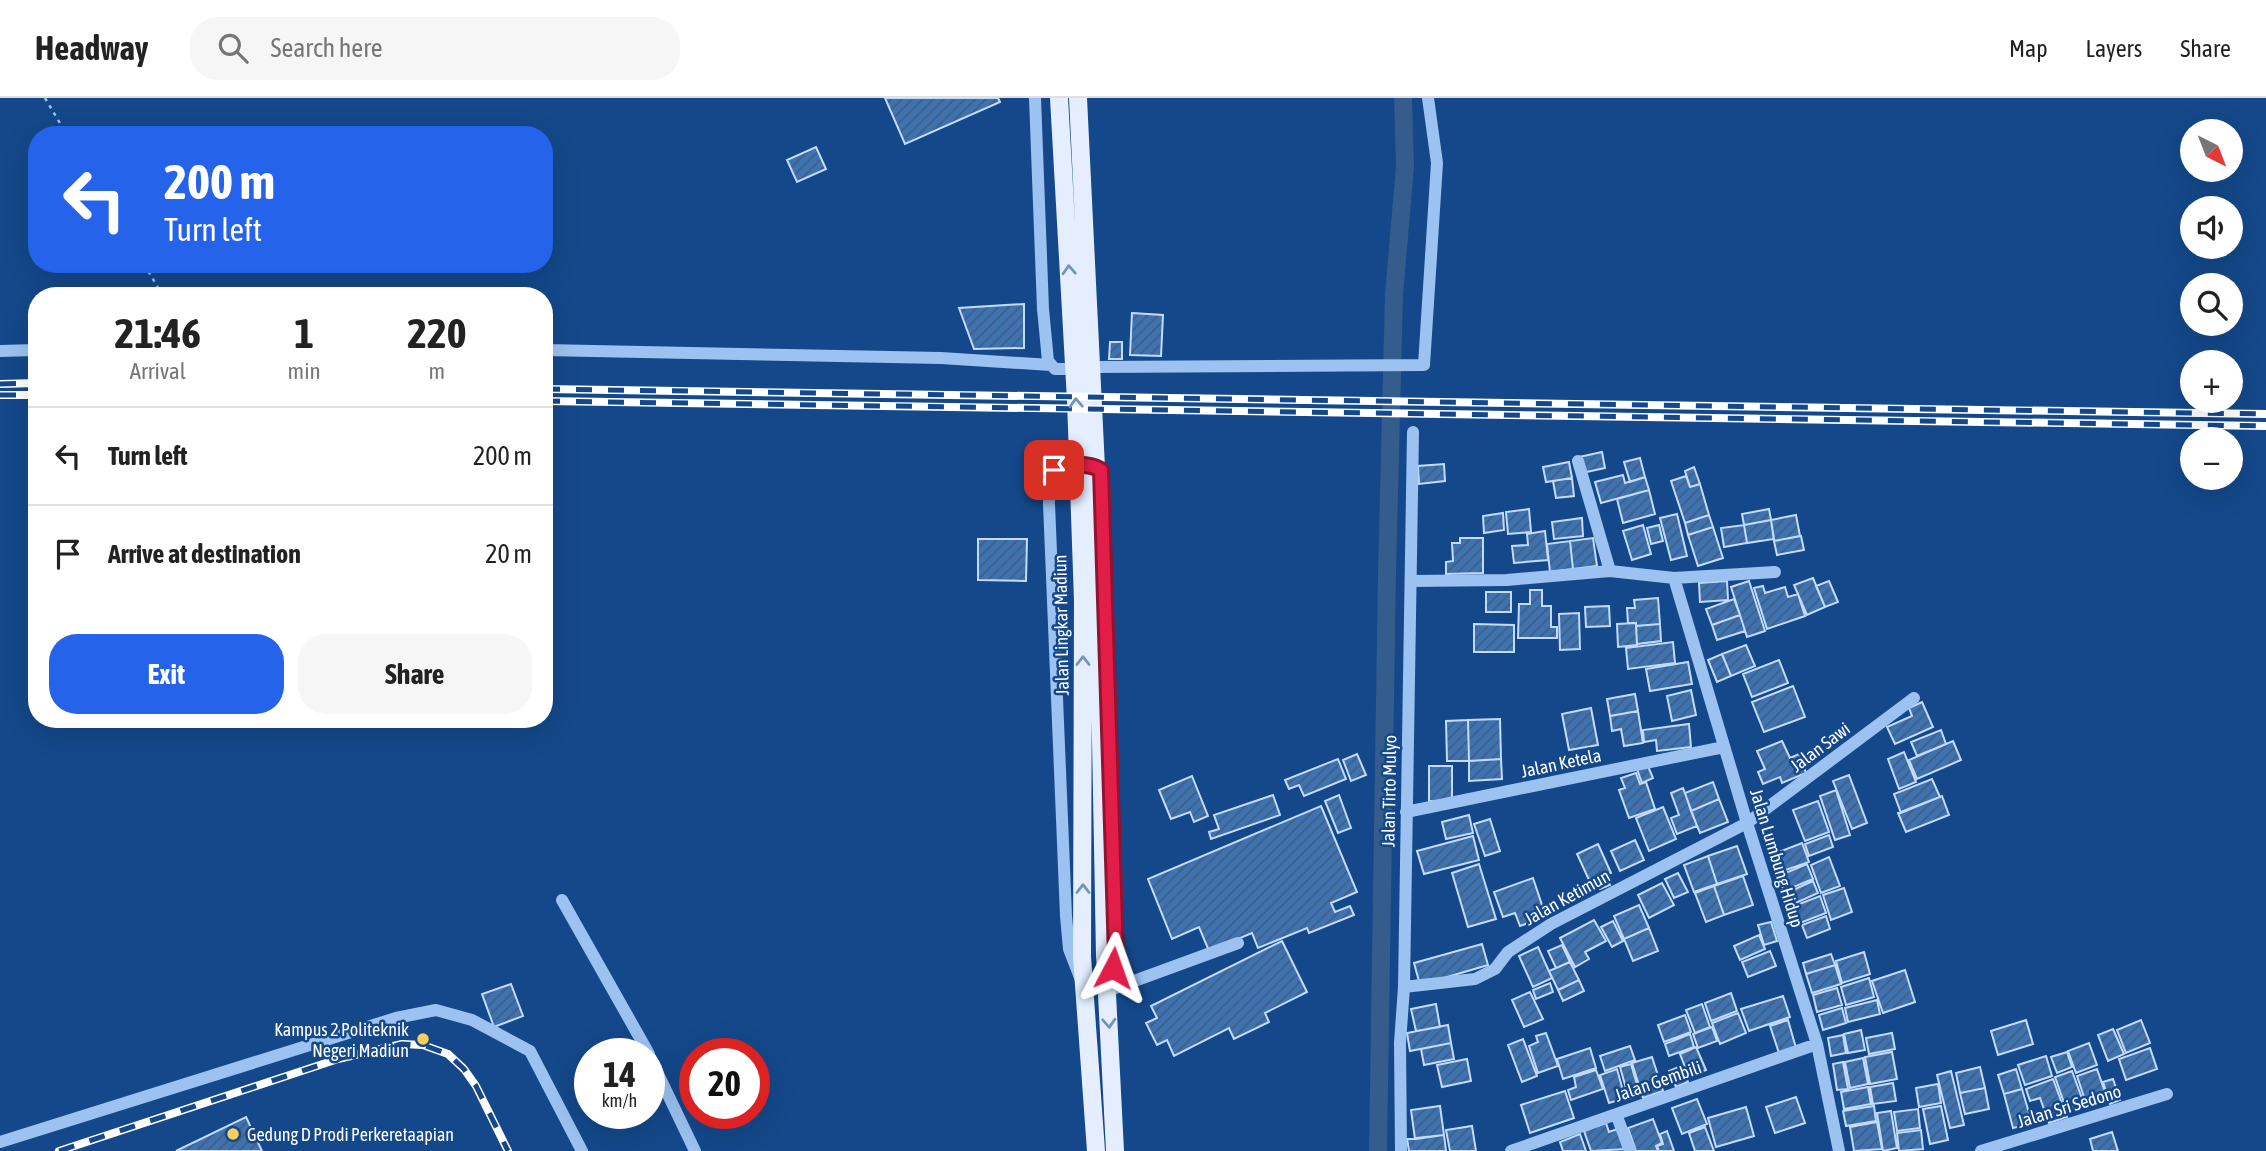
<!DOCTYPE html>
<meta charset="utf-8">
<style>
:root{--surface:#fff;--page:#f6f6f6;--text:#222;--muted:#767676;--line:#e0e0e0;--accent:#2563eb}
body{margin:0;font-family:"Asap Condensed",sans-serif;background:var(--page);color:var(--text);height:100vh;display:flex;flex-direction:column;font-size:26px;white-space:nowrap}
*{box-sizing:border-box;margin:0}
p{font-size:23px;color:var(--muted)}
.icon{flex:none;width:38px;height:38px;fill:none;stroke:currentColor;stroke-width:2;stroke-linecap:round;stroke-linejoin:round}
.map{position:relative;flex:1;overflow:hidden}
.drawer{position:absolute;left:28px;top:189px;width:525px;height:441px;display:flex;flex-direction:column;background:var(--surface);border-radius:28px;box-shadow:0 7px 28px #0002}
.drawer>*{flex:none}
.hud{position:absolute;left:28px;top:28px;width:525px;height:147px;border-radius:28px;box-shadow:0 7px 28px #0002;background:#2563eb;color:#fff;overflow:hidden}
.needle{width:46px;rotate:138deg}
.controls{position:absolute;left:2180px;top:21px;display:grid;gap:14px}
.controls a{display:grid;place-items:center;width:63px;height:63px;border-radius:50%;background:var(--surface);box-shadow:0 7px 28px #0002;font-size:35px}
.speed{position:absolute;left:574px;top:940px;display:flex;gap:14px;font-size:35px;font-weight:700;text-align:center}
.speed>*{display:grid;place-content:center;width:91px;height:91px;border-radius:50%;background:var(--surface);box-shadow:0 7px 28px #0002;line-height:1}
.speed small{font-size:18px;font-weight:400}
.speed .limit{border:10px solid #d22;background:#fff;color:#111}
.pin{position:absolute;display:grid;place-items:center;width:60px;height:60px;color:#fff;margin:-30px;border-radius:14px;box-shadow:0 4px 10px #0006}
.me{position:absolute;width:77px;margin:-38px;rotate:4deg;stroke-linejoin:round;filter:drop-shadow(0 0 5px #0008)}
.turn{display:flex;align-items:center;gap:24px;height:147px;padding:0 21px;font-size:32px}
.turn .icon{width:91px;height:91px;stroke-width:2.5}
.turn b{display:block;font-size:49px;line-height:60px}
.eta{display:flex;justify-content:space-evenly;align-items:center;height:119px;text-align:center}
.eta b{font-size:42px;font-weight:700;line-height:49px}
.action{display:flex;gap:14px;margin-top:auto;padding:14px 21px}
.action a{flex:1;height:80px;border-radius:28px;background:var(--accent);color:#fff;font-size:28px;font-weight:700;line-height:80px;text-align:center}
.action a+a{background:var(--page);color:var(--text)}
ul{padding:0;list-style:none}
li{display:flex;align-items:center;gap:21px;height:98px;padding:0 21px;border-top:2px solid var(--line)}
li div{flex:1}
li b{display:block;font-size:26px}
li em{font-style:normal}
header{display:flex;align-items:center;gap:42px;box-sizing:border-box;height:98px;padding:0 35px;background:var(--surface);border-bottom:2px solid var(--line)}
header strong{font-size:33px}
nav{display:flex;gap:38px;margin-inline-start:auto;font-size:24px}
.search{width:490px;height:63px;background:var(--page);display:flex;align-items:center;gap:18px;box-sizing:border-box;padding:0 24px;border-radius:28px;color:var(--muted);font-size:26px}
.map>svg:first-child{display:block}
</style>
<header>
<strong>Headway</strong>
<div class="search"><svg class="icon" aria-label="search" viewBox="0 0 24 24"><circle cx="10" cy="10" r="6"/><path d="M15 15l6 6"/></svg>Search here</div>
<nav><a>Map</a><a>Layers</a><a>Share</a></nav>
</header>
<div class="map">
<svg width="2266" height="1053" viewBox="0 0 2266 1053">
<defs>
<pattern id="building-hatch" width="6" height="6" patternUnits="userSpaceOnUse" patternTransform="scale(1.75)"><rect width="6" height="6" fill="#3d72b3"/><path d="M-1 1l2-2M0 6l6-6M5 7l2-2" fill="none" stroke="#455d7a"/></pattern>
</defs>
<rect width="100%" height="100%" fill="#14488a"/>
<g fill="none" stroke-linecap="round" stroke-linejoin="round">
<path stroke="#345c8c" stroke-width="18" d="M1378 1053 1387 474 1394 197 1405 68 1403 0"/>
</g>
<path fill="url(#building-hatch)" stroke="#c1dcfb" stroke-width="2" d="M885 0H998L1000 4 905 46Z
M816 49 826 71 797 84 787 62Z
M1024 206V250L974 251 959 210Z
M1132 215 1163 217 1161 258 1130 257Z
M1110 244H1122V261H1109Z
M1602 354 1605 370 1582 375 1579 359Z
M1640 360 1645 379 1630 384 1624 364Z
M1569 364 1572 380 1546 384 1543 369Z
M1444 366 1445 383 1419 386 1418 368Z
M1694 369 1700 386 1690 389 1685 373Z
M1623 377 1625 385 1645 379 1649 392 1601 405 1595 384Z
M1686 378 1690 389 1700 386 1709 417 1685 425 1671 383Z
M1572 380 1574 398 1556 400 1553 383Z
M1649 392 1655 416 1623 425 1617 401Z
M1529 411 1531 434 1508 436 1506 414Z
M1769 411 1771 422 1744 427 1742 416Z
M1503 415 1504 432 1484 435 1483 418Z
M1677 416 1687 458 1671 462 1660 420Z
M1709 417 1713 429 1688 437 1685 425Z
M1796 417 1800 438 1774 443 1771 422Z
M1582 420 1583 438 1554 441 1552 424Z
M1771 422 1774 441 1747 445 1744 427Z
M1643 427 1651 456 1632 462 1623 433Z
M1659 427 1663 443 1651 446 1647 430Z
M1744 427 1747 445 1724 449 1721 430Z
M1713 429 1723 460 1698 468 1688 437Z
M1545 433 1548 462 1514 465 1512 448 1528 447 1527 436Z
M1801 438 1804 452 1777 457 1774 443Z
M1460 440H1483V475L1446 476V464L1453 463 1452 445H1460Z
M1593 440 1597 468 1573 471 1570 443Z
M978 441H1027L1026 483 978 482Z
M1570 443 1573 471 1550 474 1547 446Z
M1813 480 1825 509 1807 517 1794 487Z
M1727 483 1728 502 1700 504 1699 485Z
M1749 483 1765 533 1747 539 1731 489Z
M1829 483 1838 504 1825 509 1816 488Z
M1763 488 1765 495 1785 489 1788 499 1798 496 1805 518 1767 531 1754 490Z
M1530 492H1542V508H1551V529H1557V540H1518L1519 506H1530Z
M1486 494H1511V514H1486Z
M1658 500 1660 526 1636 528V525H1628L1627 510H1635L1634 502Z
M1734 501 1740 517 1712 527 1706 511Z
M1609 508 1610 528 1586 529 1585 509Z
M1579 515 1580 551 1560 552 1559 516Z
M1740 517 1745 533 1717 542 1712 527Z
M1636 525 1637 547 1618 549 1617 526Z
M1474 526 1514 527V554H1474Z
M1660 526 1661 543 1637 546 1636 528Z
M1673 544 1675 565 1628 571 1626 550Z
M1746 547 1755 568 1731 578 1722 556Z
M1722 556 1731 578 1717 584 1708 562Z
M1779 562 1788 585 1752 599 1743 576Z
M1688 564 1692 586 1650 593 1646 571Z
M1793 588 1805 619 1764 634 1752 604Z
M1691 592 1696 617 1672 623 1667 598Z
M1635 596 1638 613 1610 618 1607 601Z
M1922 604 1933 629 1895 646 1887 629 1912 618 1909 610Z
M1591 610 1598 647 1569 652 1562 616Z
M1638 613 1643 645 1624 648 1621 631 1612 633 1610 618Z
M1500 621 1501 661 1469 663 1468 622Z
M1468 622 1469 663H1447L1446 623Z
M1689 626 1691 649 1657 653 1656 642 1644 644 1643 632Z
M1941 632 1946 646 1917 658 1911 644Z
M1782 643 1790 660 1799 656 1806 675 1782 685 1780 679 1763 686 1758 674 1765 671 1757 653Z
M1953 643 1961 662 1917 681 1909 662Z
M1904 654 1916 684 1899 691 1888 661Z
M1357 656 1366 677 1351 683 1343 662Z
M1338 661 1346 681 1304 698 1299 687 1289 691 1285 682Z
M1501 661 1502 681 1469 683V663Z
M1647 666 1653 680 1642 685 1637 671Z
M1429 668H1452V703H1429Z
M1636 675 1640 686 1646 684 1655 711 1629 720 1619 692 1625 690 1621 680Z
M1849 677 1867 725 1852 731 1833 683Z
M1192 678 1208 718 1194 724 1190 714 1171 721 1159 692Z
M1932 681 1940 699 1901 715 1894 696Z
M1713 684 1719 701 1691 713 1685 695Z
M1683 690 1697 728 1677 736 1671 720 1679 717 1671 695Z
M1836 692 1850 737 1835 742 1820 698Z
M1273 697 1280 717 1211 741 1209 734 1219 731 1214 717Z
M1339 697 1351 730 1338 735 1325 703Z
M1942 698 1949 717 1906 734 1898 715Z
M1719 701 1728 724 1700 735 1691 713Z
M1818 703 1829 734 1805 743 1793 712Z
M1321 708 1357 794 1331 805 1335 814 1350 808 1354 817 1309 835 1307 830 1258 850 1252 835 1209 853 1199 829 1172 841 1148 781Z
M1663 709 1676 741 1649 753 1636 720Z
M1469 717 1473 735 1446 741 1442 724Z
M1490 721 1500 753 1485 758 1474 726Z
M1829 737 1833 749 1809 758 1805 746Z
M1473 738 1479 762 1424 776 1417 753Z
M1635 742 1644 762 1620 773 1611 753Z
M1802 745 1809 764 1780 774 1774 756Z
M1598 746 1611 775 1605 777 1610 787 1600 791 1595 781 1590 784 1577 756Z
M1737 748 1747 776 1717 786 1708 758Z
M1708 758 1717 786 1694 794 1684 767Z
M1829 759 1840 788 1821 795 1811 767Z
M1479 766 1496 821 1468 829 1452 775Z
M1807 766 1813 781 1784 793 1778 778Z
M1678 775 1688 794 1674 800 1665 781Z
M1743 778 1753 807 1724 817 1714 788Z
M1533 780 1546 819 1520 828 1515 815 1503 819 1494 794Z
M1813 783 1818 795 1789 808 1784 796Z
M1662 785 1674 807 1649 820 1638 797Z
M1714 788 1724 817 1706 824 1695 795Z
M1844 790 1852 814 1831 822 1823 797Z
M1820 798 1826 815 1800 825 1794 808Z
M1639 807 1649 830 1624 841 1614 818Z
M1826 818 1830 831 1807 840 1802 827Z
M1594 822 1606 843 1585 854 1589 861 1575 869 1560 840Z
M1613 823 1623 843 1612 849 1601 829Z
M1771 824 1777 843 1764 847 1758 827Z
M1649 830 1658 853 1633 863 1624 841Z
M1759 837 1765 851 1740 862 1734 848Z
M1282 843 1307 894 1265 915 1269 924 1234 941 1229 930 1174 958 1167 942 1157 947 1146 925 1157 920 1151 908Z
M1482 846 1488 867 1420 887 1414 865Z
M1562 847 1570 864 1556 870 1548 853Z
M1538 849 1552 880 1533 889 1519 858Z
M1770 853 1776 868 1748 879 1742 864Z
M1864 854 1870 876 1842 885 1836 863Z
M1831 856 1835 867 1806 876 1803 865Z
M1570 864 1579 882 1558 892 1549 873Z
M1835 867 1841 886 1812 895 1806 876Z
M1905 872 1915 904 1883 915 1872 883Z
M1869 880 1874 899 1846 907 1841 889Z
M1579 882 1584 893 1563 903 1558 892Z
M1550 885 1553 894 1536 901 1533 892Z
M511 886 523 918 494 929 482 896Z
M1837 890 1842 907 1817 914 1813 897Z
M1530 894 1543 921 1524 929 1512 902Z
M1731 895 1737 913 1711 923 1705 905Z
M1783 898 1790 919 1749 933 1741 911Z
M1877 902 1880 916 1848 924 1845 910Z
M1436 906 1440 929 1416 933 1411 911Z
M1702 906 1710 929 1695 935 1686 912Z
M1842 910 1846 925 1823 932 1819 917Z
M1738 915 1746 935 1720 946 1712 925Z
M1685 917 1691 934 1664 944 1658 927Z
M1788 922 1796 950 1779 955 1770 928Z
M2026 922 2033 946 1998 957 1991 933Z
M2141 922 2150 945 2126 955 2117 932Z
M1448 927 1451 945 1410 953 1407 935Z
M1712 929 1717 943 1698 950 1693 936Z
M2113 931 2124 956 2108 963 2098 937Z
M1861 932 1865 952 1848 955 1844 936Z
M1546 935 1558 968 1538 975 1529 948 1538 944 1536 938Z
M1892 935 1895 951 1869 956 1866 940Z
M1690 936 1694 949 1669 958 1665 946Z
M1843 937 1846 955 1831 958 1828 940Z
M1523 941 1537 978 1522 984 1508 947Z
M1451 945 1454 961 1424 967 1421 951Z
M2089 945 2097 967 2076 975 2068 953Z
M1630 948 1635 962 1605 973 1600 958Z
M1696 949 1706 972 1689 979 1680 956Z
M1590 950 1596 970 1563 981 1557 961Z
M2150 950 2157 971 2126 982 2119 961Z
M1892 954 1897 981 1870 986 1865 959Z
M2067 954 2072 969 2057 975 2051 959Z
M2046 958 2052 978 2025 987 2018 967Z
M1652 959 1663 993 1643 1000 1632 965Z
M1863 960 1868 986 1850 990 1845 964Z
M1467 961 1471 983 1442 989 1437 967Z
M1843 964 1848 991 1837 992 1833 966Z
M1631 966 1640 997 1629 1001 1620 969Z
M1681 968 1688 984 1676 989 1669 973Z
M1980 969 1985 990 1960 995 1956 975Z
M1617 971 1625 1000 1609 1005 1600 977Z
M2016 971 2022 991 2004 996 1998 977Z
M2097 971 2106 997 2086 1005 2077 978Z
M1596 972 1603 991 1571 1002 1568 992 1576 989 1574 979Z
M1951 973 1964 1027 1950 1030 1937 977Z
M2072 973 2084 1006 2067 1013 2055 979Z
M2053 981 2067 1019 2049 1025 2040 1000 2030 1003 2026 991Z
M2113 981 2120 1002 2110 1006 2103 984Z
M1893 985 1896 1003 1873 1006 1870 989Z
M1938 986 1941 1005 1919 1009 1916 990Z
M1868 989 1871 1006 1844 1011 1841 994Z
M1985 990 1989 1011 1965 1016 1960 995Z
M2022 991 2032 1025 2013 1030 2004 996Z
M1565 993 1574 1020 1530 1035 1521 1007Z
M1796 999 1805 1025 1775 1035 1766 1009Z
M1697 1001 1707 1026 1682 1036 1672 1010Z
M1440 1008 1444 1037 1415 1041 1411 1012Z
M1874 1008 1876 1023 1846 1028 1843 1013Z
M1941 1008 1948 1042 1930 1046 1923 1011Z
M1746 1009 1754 1038 1716 1049 1708 1020Z
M1918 1011 1920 1030 1897 1033 1894 1014Z
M1891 1013 1897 1050 1883 1053 1877 1015Z
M246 1019 262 1053H176Z
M1653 1021 1662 1045 1656 1048 1658 1053H1636L1628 1030Z
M1877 1024 1882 1051 1854 1053 1850 1029Z
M1606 1025 1609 1034 1620 1030 1627 1051 1591 1053 1584 1033Z
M1472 1028 1476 1053H1450L1446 1032Z
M1705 1029 1714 1053H1695L1689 1035Z
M1921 1032 1923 1051 1899 1053 1897 1035Z
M1667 1033 1674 1053H1659L1657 1048 1663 1046 1660 1036Z
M2112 1034 2118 1053H2093L2090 1041Z
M1580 1036 1586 1053H1563L1560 1044Z
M1444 1037 1446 1053H1409L1407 1041Z"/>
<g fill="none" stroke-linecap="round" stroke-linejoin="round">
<path stroke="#9bc2f0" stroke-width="2.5" stroke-dasharray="3.5 5" stroke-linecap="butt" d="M45 0 67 37
M144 166 163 198"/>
<path stroke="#9bc2f0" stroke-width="12" d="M1035 0 1043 211 1048 263 1055 271H1082
M544 252 941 260 1051 267
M0 253 37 252
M1096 269 1424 267 1437 65 1428 0
M1578 363 1610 473
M1674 480 1747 725 1817 946 1839 1053
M1411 483 1507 482 1610 473 1674 480 1775 474
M1406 714 1724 649
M562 802 649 956
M1109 881 1116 858 1111 722
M1081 882 1069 851 1066 818 1049 406C1050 373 1049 368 1084 368
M1404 889 1475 881 1495 871 1508 854 1551 826 1747 725 1914 600
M1107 893 1238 845
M649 957 695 1053
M1616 1016 1630 1053
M0 1044 396 920 436 912 472 922 530 953 582 1053
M1401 1053 1400 945 1404 889 1413 334
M1511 1053 1817 946
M1981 1053 2167 996"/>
<path stroke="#e4eeff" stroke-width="18" d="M1059 0 1076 302 1083 503 1082 859 1096 1053
M1078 0 1096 370 1105 857 1115 1053"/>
<defs>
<path id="rail" d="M0 286 37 285
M544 291 2266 316
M0 297H37
M544 303 2266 328
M59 1053 338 961 402 946 423 947 448 956 464 971 476 988 508 1053"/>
</defs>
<use href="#rail" stroke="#fff" stroke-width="8"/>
<use href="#rail" stroke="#14488a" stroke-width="5" stroke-dasharray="16" stroke-linecap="butt"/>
</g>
<defs><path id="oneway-chevron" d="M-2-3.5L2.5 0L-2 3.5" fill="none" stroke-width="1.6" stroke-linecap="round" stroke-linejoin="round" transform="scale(1.75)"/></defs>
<g stroke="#7293bf">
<use href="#oneway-chevron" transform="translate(1069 172) rotate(-93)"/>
<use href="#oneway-chevron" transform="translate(1076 305) rotate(-93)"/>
<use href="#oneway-chevron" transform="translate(1083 563) rotate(-90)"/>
<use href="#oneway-chevron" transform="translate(1083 791) rotate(-90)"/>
<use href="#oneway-chevron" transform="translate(1109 925) rotate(87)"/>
</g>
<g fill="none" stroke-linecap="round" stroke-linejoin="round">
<defs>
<path id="route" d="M1054 372C1067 365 1090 365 1101 372L1116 858 1113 870"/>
</defs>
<use href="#route" stroke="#92132f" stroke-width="18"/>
<use href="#route" stroke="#e11d48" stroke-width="12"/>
</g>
<g fill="#ffce5a" stroke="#14488a" stroke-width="2.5">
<circle cx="423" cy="941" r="7"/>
<circle cx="233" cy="1036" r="7"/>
</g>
<g text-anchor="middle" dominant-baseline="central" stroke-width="5" stroke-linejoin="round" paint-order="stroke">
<g font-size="18" fill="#fff" stroke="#14488a">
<text transform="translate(1061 527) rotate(-91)">Jalan Lingkar Madiun</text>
<text transform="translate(1820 649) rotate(-37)">Jalan Sawi</text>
<text transform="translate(1561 665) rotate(-12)">Jalan Ketela</text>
<text transform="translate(1389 693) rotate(-89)">Jalan Tirto Mulyo</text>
<text transform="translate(1777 760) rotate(73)">Jalan Lumbung Hidup</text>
<text transform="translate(1567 799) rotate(-29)">Jalan Ketimun</text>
<text transform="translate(1658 983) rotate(-19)">Jalan Gembili</text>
<text transform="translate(2069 1008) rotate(-17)">Jalan Sri Sedono</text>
</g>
<g font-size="18" fill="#fff" stroke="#14488a" text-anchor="end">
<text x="409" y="931">Kampus 2 Politeknik<tspan x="409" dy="21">Negeri Madiun</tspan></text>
<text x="247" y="1036" text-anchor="start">Gedung D Prodi Perkeretaapian</text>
</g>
</g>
</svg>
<div class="controls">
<a><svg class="needle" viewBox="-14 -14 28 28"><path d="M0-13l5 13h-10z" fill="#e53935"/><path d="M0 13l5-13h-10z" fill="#767676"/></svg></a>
<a><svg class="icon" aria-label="sound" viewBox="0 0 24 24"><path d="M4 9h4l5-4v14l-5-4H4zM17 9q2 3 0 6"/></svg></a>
<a><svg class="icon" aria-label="search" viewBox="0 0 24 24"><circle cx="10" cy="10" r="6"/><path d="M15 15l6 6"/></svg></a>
<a>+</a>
<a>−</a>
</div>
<div class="speed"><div>14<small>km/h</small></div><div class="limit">20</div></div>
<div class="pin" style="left:1054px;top:372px;background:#d93025"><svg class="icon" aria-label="arrive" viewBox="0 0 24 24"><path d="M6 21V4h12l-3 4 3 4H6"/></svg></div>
<svg class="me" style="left:1113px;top:870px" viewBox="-20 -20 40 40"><path d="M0-17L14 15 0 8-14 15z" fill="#e11d48" stroke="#fff" stroke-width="4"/></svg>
<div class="hud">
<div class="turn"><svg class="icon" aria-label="left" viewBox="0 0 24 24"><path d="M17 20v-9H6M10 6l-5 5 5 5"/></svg><div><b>200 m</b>Turn left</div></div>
</div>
<section class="drawer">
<div class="eta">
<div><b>21:46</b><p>Arrival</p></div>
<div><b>1</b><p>min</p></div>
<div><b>220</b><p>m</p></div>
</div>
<ul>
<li><svg class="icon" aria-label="left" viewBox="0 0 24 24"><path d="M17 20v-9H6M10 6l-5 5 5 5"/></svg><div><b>Turn left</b></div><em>200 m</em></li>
<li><svg class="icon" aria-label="arrive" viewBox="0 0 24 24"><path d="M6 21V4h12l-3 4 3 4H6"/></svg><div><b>Arrive at destination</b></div><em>20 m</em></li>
</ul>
<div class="action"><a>Exit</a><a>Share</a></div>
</section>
</div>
